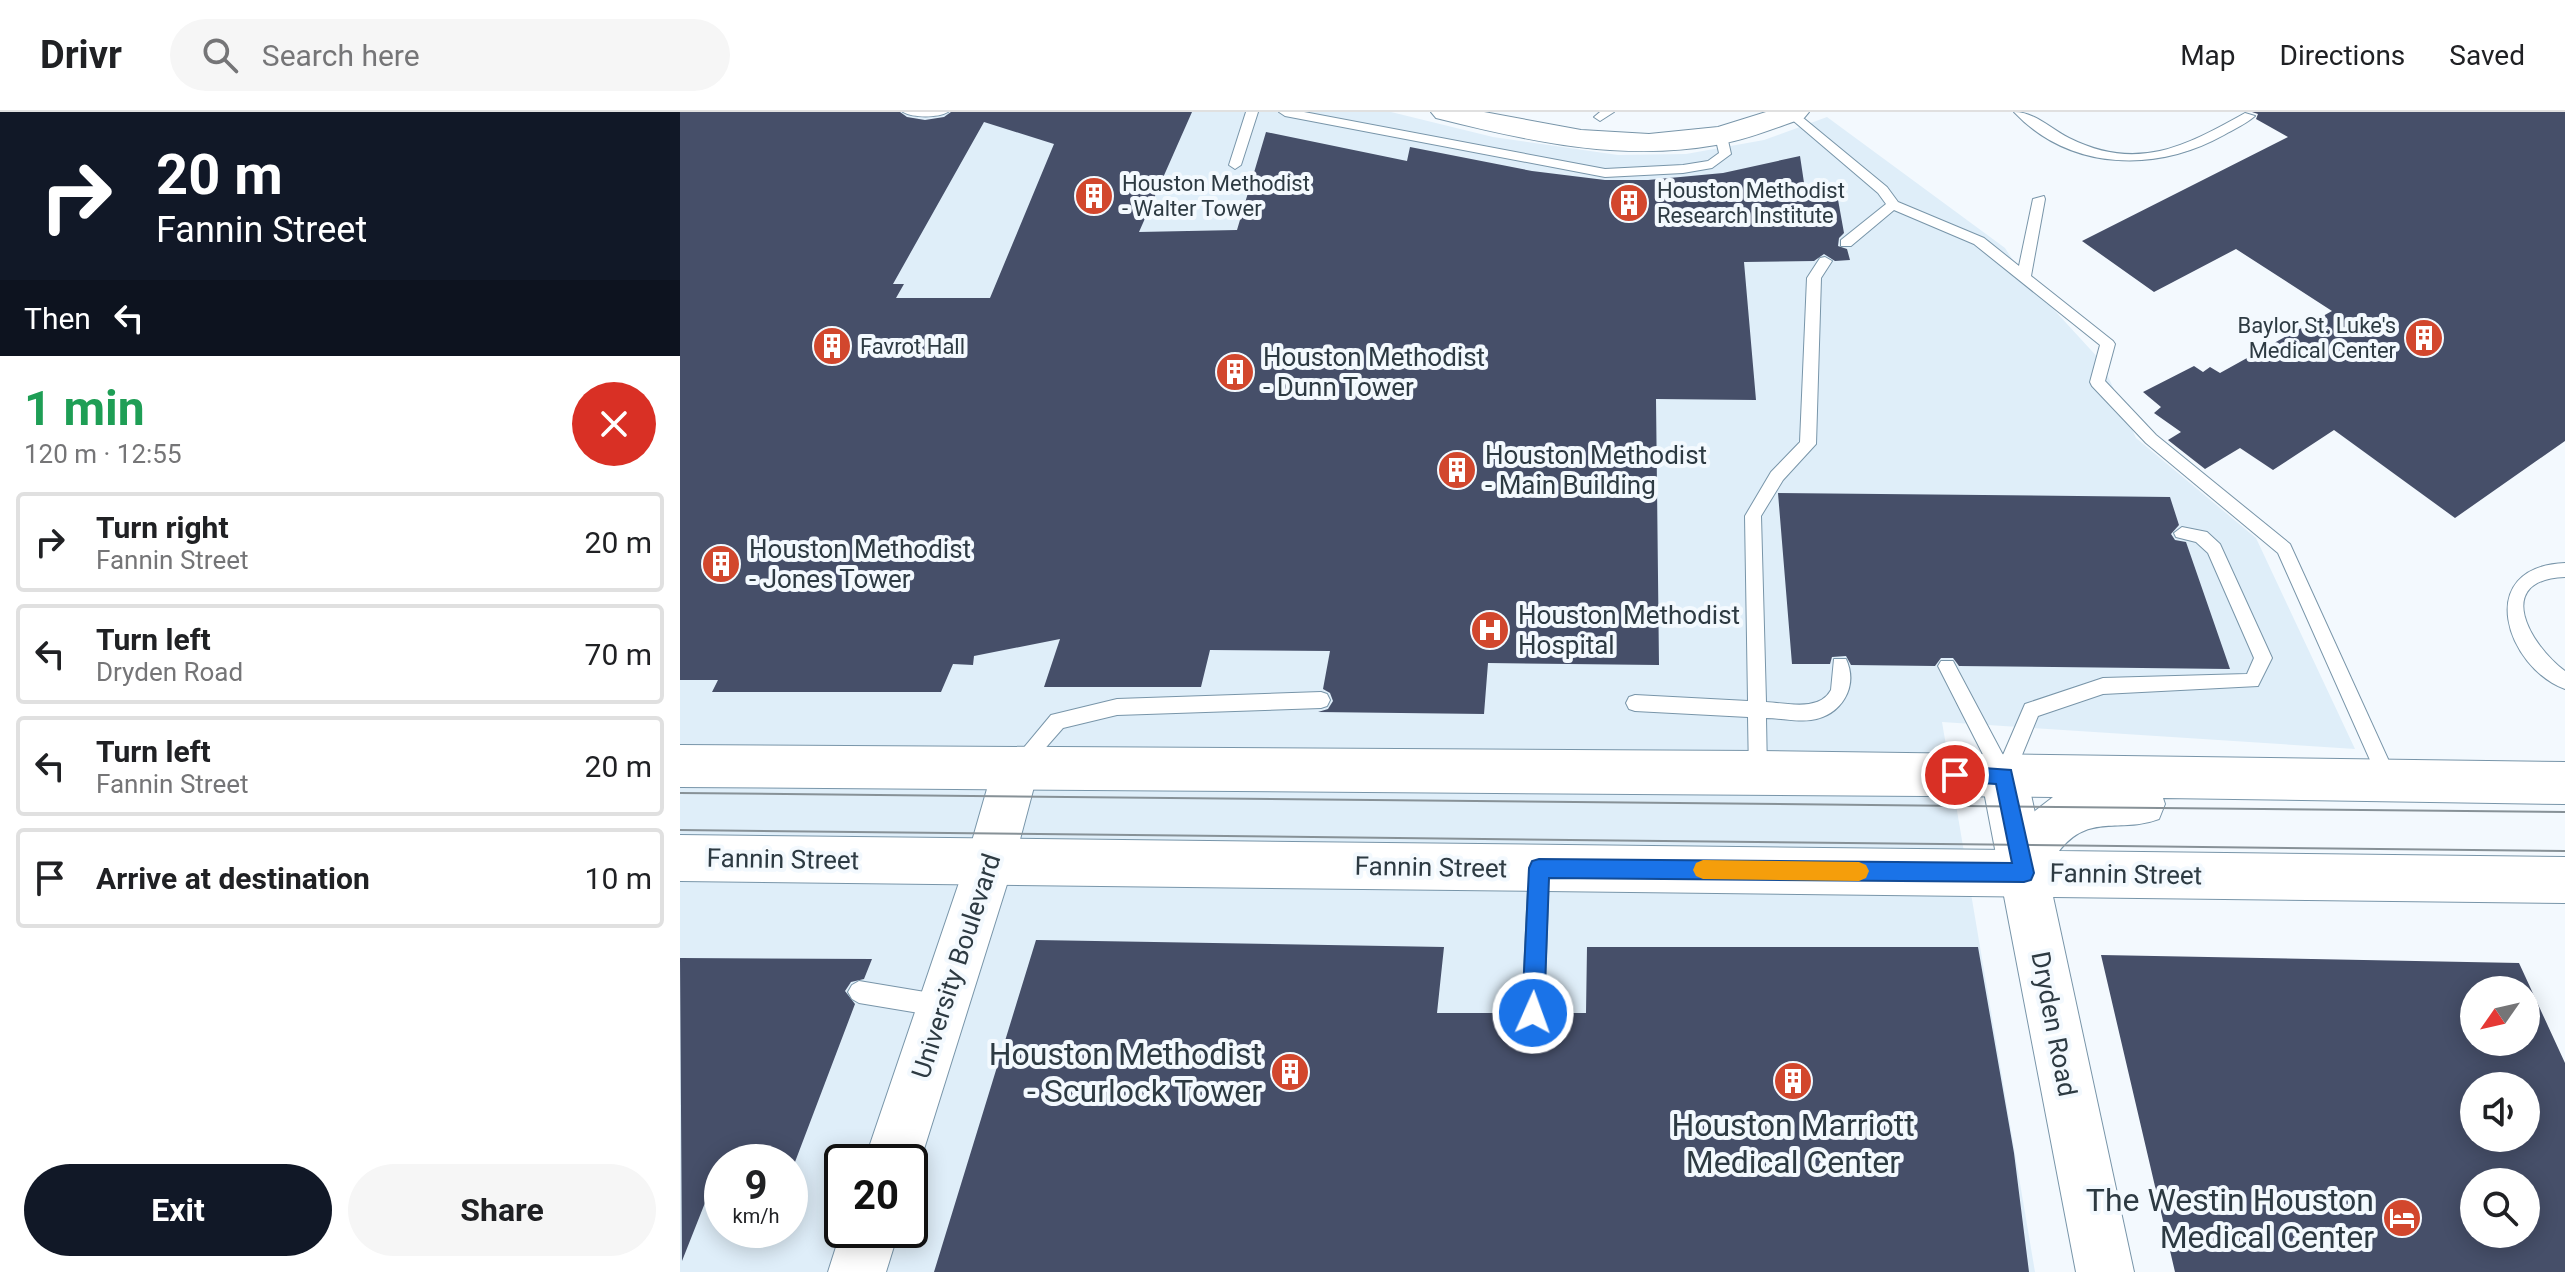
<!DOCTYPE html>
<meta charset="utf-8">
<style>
:root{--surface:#fff;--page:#f6f6f6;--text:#202124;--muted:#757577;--line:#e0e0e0;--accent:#111827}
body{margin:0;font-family:Roboto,sans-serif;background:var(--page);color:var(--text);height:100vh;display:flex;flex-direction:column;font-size:30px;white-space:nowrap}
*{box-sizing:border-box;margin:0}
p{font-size:26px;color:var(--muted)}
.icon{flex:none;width:44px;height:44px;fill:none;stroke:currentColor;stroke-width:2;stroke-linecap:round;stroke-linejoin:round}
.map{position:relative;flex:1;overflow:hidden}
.details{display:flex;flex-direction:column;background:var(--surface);width:680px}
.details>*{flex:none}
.top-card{background:#111827;color:#fff;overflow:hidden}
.needle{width:52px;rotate:236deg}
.tools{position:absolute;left:1780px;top:864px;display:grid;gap:16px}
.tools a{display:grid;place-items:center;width:80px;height:80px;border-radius:50%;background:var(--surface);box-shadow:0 4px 20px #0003;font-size:40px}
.speed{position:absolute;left:24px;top:1032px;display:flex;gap:16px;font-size:40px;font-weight:700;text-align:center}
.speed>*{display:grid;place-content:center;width:104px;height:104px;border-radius:50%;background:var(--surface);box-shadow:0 4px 20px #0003;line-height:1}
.speed small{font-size:20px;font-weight:400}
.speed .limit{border:4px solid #111;border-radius:12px;background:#fff;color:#111}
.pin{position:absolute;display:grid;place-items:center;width:68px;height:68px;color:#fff;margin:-34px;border:4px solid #fff;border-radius:50%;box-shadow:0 2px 8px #0007}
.me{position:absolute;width:88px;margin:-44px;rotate:2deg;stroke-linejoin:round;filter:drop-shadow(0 0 6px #0008)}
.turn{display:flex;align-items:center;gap:28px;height:168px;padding:0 24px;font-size:36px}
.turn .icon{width:104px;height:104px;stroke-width:2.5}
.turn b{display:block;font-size:56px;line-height:68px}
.then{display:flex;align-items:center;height:76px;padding:0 24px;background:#0003;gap:16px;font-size:30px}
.round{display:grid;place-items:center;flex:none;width:84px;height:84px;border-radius:42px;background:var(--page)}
.summary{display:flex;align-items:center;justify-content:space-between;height:136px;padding:0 24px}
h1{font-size:48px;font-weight:700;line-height:60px;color:#1e9e55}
.primary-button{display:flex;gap:16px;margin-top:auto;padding:16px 24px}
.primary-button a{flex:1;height:92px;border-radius:48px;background:var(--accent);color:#fff;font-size:32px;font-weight:700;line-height:92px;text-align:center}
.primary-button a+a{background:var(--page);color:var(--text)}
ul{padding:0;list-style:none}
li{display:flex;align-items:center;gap:24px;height:100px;margin:0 16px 12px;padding:0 8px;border:4px solid var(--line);border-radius:8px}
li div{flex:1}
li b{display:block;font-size:30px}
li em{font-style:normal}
header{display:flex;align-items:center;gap:48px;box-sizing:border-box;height:112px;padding:0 40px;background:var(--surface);border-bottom:2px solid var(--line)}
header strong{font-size:38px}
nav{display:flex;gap:44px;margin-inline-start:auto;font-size:28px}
.search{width:560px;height:72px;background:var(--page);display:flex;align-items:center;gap:20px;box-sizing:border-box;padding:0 28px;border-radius:44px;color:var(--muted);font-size:30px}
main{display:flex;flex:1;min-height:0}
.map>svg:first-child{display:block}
</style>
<header>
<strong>Drivr</strong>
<div class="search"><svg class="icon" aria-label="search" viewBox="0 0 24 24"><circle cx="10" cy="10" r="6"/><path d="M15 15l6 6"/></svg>Search here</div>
<nav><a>Map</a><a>Directions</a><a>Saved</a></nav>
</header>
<main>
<section class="details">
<div class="top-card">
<div class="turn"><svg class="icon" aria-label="right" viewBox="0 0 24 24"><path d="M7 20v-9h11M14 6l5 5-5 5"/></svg><div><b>20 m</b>Fannin Street</div></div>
<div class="then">Then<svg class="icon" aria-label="left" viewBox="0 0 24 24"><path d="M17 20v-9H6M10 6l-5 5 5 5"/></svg></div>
</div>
<div class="summary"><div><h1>1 min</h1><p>120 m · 12:55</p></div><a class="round" style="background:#d93025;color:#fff"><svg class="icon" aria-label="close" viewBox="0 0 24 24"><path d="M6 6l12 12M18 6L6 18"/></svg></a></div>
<ul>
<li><svg class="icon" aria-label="right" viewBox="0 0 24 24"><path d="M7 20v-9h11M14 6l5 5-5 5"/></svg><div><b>Turn right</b><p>Fannin Street</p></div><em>20 m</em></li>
<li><svg class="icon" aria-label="left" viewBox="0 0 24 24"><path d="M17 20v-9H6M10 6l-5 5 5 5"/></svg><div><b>Turn left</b><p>Dryden Road</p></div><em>70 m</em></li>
<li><svg class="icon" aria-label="left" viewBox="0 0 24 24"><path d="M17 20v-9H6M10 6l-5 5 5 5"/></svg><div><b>Turn left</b><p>Fannin Street</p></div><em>20 m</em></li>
<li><svg class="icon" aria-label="arrive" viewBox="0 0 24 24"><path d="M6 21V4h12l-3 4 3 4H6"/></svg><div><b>Arrive at destination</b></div><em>10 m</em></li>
</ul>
<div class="primary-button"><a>Exit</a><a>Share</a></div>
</section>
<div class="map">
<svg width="1885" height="1160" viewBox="0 0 1885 1160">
<rect width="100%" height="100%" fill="#f3f9fe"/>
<path fill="#dfeef9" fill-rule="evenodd" d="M0 0H711L813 25 938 43 1006 42 1084 28 1147 5 1325 136 1344 165 1421 249 1456 326 1576 426 1675 637 1262 610 1355 1160H0ZM42 1050H110V1118H42ZM162 1050H230V1118H162Z"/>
<path fill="#464f69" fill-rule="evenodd" d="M0 0H220L227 5 245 8 264 5 271 0H512L459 120 557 118 586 20 727 49 730 35 852 59 925 68H968L1043 61 1120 44 1126 84 1157 82 1164 121 1159 126 1158 134 1167 137 1170 148 1155 149 1144 142 1134 149 1064 150 1076 288 976 287 979 553 808 551 804 602 638 600 648 597 653 589 650 581 643 577 650 539 530 538 521 575H364L380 527 294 544 293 553 273 552 261 580H32L38 568H0ZM304 10 374 32 310 186H216L224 172H213Z
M1572 0H1885V329L1775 406 1654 318 1593 358 1560 336 1525 357 1488 328 1501 320 1474 301 1481 295 1463 280 1514 254 1523 260 1530 255 1540 261 1652 199 1556 137 1474 180 1402 129 1608 25 1576 7 1578 2Z
M1098 381 1490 385 1499 413 1491 422 1495 428 1506 430 1550 557 1279 554 1273 546H1261L1255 554 1171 553 1166 544 1152 545 1150 552H1112Z
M356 828 764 835 757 901H839L842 910 852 915 862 912 867 901H906L907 835H1298L1334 1041 1349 1160H254Z
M1421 843 1839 851 1885 951V1160H1495ZM1794 878H1846V930H1794ZM1794 974H1846V1026H1794ZM1794 1070H1846V1122H1794Z
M0 846 192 847 184 867 171 870 165 879 175 892 115 1050H42V1063H36L2 1149Z"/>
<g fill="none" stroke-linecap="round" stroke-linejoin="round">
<defs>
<path id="lane" d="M223 0H268C258 6 233 6 223 0Z
M566 0H578L561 53 555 57 549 53Z
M599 0H624L925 57 1003 53 1028 49 1039 41 1035 24 1041 20 1047 24 1051 42 1032 56 1003 61 925 65 605 4Z
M920 0H934L920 9 914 5Z
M1103 0H1116L1207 75 1218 90 1304 126 1339 154 1353 87 1364 84 1365 87 1351 164 1433 229 1435 232 1425 269 1476 323 1610 432 1718 669 1716 675 1709 678 1702 675 1598 441 1466 331 1412 274 1410 270 1420 233 1294 132 1214 98 1171 134H1161V128L1206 92 1198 81Z
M1334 0C1355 0 1371 17 1389 26 1457 60 1504 35 1565 1L1575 4C1566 12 1554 17 1544 23 1476 61 1390 59 1334 0Z
M1145 145 1152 149 1141 166 1136 332 1103 368 1081 404 1086 590C1107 591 1139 600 1151 578L1154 547H1166C1179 575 1161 604 1131 608 1117 610 1100 606 1086 606L1087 660 1085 666 1078 668 1071 666 1069 660 1068 605 955 599 949 597 946 591 949 585 955 583 1068 589 1065 404 1091 360 1120 330 1127 166 1140 146Z
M1502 415 1527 420 1540 432 1592 546 1578 574 1423 582 1358 604 1331 670 1324 672 1317 670 1258 554 1261 549H1273L1323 643 1345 592 1423 566 1567 562 1574 546 1528 441 1516 430 1496 425 1494 421Z
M1885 451V465C1812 468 1850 533 1885 559V577C1827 556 1792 455 1885 451Z
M641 580 647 582 650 588 647 594 641 596 437 603 383 616 347 657 340 659 333 657 331 651 371 603 437 587Z
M859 747 866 749 869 756 864 901 861 909 853 912 845 909 842 901 849 756 852 749Z
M179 869 263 883 271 886 274 894 271 902 263 905 179 891 172 887 168 880 172 873Z"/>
<path id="secondary" d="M751 0H804L901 18 969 22 1038 15 1086 0H1129L1124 6C1095 16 1066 28 1036 33 941 50 848 29 756 6Z
M336 635 352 641 359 656 334 750 240 1050 230 1071V1050H184L286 750 313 656 320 641Z
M1324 643 1340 649 1347 664 1454 1160H1396L1301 664 1308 649Z
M162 1116 219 1118 206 1160H148Z"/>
<path id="primary" d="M0 633 1078 639 1885 650V692L1483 686 1485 692 1479 707C1439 722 1410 700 1379 739L1885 745V791L0 769V723L1329 738 1346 706 1373 685 0 675Z"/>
</defs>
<use href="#lane" stroke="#7895a9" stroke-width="2"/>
<use href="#secondary" stroke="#7895a9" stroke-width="2"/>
<use href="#primary" stroke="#7895a9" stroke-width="2"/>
<use href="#lane" fill="#fff" fill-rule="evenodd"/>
<use href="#secondary" fill="#fff" fill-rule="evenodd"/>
<use href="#primary" fill="#fff" fill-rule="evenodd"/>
<path stroke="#879197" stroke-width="2" d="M0 681 1885 700
M0 718 1885 739"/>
</g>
<path fill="#1a73e8" stroke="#114b97" stroke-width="2" d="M1275 654 1331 658 1354 761 1351 768 1344 770 869 766 864 901 861 908 853 912 846 908 842 901 849 756 852 749 859 747 1332 751 1316 672 1269 669 1266 663 1269 657Z"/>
<path fill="#f59e0b" d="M1023 748 1179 750 1186 753 1189 759 1186 766 1179 769 1023 767 1016 764 1013 758 1016 751Z"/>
<defs>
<symbol id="building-disc" viewBox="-11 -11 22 22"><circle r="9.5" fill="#d2472d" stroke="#f3f9fe"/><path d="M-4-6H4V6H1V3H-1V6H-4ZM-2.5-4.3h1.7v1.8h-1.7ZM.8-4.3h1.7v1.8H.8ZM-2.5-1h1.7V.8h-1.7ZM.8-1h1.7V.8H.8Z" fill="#fff"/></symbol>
<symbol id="hospital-disc" viewBox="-11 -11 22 22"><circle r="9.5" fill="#d2472d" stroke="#f3f9fe"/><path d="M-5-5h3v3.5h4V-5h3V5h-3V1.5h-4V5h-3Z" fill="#fff"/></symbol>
<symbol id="hotel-disc" viewBox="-11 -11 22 22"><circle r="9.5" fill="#d2472d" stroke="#f3f9fe"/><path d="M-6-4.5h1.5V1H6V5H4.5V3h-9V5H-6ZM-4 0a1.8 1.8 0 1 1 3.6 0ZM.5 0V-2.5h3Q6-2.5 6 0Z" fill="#fff"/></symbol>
</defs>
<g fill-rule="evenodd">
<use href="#building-disc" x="392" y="62" width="44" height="44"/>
<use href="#building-disc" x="927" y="69" width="44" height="44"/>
<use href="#building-disc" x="1722" y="204" width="44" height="44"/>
<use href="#building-disc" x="130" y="212" width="44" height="44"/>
<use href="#building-disc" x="533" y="238" width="44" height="44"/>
<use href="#building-disc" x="755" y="336" width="44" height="44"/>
<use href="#building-disc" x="19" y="430" width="44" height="44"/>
<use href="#hospital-disc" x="788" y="496" width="44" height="44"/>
<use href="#building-disc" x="588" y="938" width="44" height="44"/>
<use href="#building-disc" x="1091" y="947" width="44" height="44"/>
<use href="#hotel-disc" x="1700" y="1084" width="44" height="44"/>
</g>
<g text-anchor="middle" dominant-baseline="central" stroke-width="8" stroke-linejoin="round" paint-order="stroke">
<g font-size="22" fill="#2d3a42" stroke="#f3f9fe" text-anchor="start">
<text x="442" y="71">Houston Methodist<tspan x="442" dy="25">- Walter Tower</tspan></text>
<text x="977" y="78">Houston Methodist<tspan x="977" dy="25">Research Institute</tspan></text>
<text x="1716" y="213" text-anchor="end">Baylor St. Luke's<tspan x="1716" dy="25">Medical Center</tspan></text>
<text x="180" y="234">Favrot Hall</text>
</g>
<g font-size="26" fill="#2d3a42" stroke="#f3f9fe" text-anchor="start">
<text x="583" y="245">Houston Methodist<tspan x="583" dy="30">- Dunn Tower</tspan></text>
<text x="805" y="343">Houston Methodist<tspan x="805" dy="30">- Main Building</tspan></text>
<text x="69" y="437">Houston Methodist<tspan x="69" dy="30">- Jones Tower</tspan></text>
<text x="838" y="503">Houston Methodist<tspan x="838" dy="30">Hospital</tspan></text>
</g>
<g font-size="26" fill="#2d3a42" stroke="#f3f9fe">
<text transform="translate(103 747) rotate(1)">Fannin Street</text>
<text transform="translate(751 755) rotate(1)">Fannin Street</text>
<text transform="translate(1446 762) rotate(1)">Fannin Street</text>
<text transform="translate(276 854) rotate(-72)">University Boulevard</text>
<text transform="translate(1374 912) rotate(79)">Dryden Road</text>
</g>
<g font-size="32" fill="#2d3a42" stroke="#f3f9fe" text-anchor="end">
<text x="582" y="942">Houston Methodist<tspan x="582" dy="37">- Scurlock Tower</tspan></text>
<text x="1113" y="1013" text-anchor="middle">Houston Marriott<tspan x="1113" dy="37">Medical Center</tspan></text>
<text x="1694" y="1088">The Westin Houston<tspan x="1694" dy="37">Medical Center</tspan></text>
</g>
</g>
</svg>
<div class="tools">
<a><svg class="needle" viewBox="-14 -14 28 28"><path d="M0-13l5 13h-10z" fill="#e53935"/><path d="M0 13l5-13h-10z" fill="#757577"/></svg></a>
<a><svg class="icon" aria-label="sound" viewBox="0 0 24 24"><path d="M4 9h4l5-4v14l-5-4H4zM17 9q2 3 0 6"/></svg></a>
<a><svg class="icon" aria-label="search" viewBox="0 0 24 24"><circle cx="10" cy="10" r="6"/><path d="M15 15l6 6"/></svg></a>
</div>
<div class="speed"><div>9<small>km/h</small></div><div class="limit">20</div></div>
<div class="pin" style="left:1275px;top:663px;background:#d93025"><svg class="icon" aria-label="arrive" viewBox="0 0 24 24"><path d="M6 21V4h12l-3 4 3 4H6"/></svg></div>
<svg class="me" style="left:853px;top:901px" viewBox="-20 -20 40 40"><circle r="17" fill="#1a73e8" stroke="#fff" stroke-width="3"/><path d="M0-11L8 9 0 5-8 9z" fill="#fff"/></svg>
</div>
</main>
